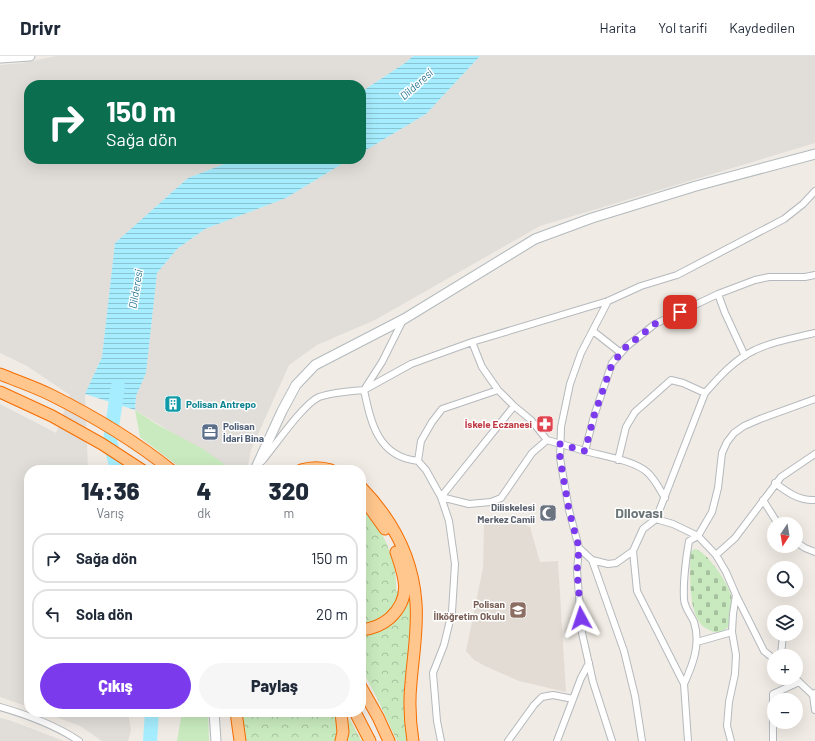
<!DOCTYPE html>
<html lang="tr">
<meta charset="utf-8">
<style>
:root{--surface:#fff;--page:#f6f6f7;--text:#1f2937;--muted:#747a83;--line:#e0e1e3;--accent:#7c3aed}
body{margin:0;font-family:Barlow,sans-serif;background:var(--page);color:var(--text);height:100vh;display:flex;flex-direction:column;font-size:15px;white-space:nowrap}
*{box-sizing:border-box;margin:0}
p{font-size:13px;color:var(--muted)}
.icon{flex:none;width:22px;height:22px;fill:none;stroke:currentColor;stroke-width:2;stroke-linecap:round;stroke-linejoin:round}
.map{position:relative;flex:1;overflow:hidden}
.panel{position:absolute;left:24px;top:409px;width:342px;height:252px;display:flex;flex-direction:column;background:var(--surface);border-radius:16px;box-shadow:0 4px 16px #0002}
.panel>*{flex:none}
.hud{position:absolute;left:24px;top:24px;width:342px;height:84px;border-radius:16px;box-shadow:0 4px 16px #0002;background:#0b6e4f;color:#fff;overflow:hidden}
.needle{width:26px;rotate:192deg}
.tools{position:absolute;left:767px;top:461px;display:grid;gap:8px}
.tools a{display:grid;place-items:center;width:36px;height:36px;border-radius:50%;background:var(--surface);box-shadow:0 4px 16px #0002;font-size:20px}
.pin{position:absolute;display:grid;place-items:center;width:34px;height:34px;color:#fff;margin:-17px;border-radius:8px;box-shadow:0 2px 6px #0006}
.me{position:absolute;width:44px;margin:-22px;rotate:355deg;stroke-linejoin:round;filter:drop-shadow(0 0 3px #0008)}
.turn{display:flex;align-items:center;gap:14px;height:84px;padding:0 16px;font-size:18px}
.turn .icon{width:52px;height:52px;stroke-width:2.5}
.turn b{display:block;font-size:28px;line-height:34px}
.eta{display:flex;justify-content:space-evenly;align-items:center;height:68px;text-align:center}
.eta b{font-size:24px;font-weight:800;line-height:28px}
.button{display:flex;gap:8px;margin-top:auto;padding:8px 16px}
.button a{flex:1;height:46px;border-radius:24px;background:var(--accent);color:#fff;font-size:16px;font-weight:800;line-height:46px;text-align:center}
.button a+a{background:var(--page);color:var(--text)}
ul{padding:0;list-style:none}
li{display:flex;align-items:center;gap:12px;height:50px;margin:0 8px 6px;padding:0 8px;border:2px solid var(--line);border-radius:16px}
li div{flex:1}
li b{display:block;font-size:15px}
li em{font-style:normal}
header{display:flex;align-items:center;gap:24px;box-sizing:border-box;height:56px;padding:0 20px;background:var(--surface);border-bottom:1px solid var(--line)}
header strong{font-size:19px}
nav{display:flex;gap:22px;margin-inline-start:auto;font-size:14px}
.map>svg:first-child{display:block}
</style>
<header>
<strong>Drivr</strong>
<nav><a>Harita</a><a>Yol tarifi</a><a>Kaydedilen</a></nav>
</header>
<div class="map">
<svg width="815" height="685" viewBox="0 0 815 685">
<defs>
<pattern id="forest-crowns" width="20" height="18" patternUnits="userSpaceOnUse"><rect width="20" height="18" fill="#c9eabe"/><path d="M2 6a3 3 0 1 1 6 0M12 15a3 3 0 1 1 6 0" fill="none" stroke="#a6c19e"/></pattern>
<pattern id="cemetery-stones" width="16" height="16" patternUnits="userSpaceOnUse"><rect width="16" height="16" fill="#c9eabe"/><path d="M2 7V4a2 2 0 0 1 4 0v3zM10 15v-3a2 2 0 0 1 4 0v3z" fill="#a6c19e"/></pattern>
<pattern id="water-rules" width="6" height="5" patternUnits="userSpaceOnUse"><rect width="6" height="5" fill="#a6eeff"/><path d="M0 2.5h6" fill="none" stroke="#8ac4d2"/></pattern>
</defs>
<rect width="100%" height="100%" fill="#f0ebe4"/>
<path fill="#e1ddd9" d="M56 0H413L405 7 361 36V29H29V103H237L188 122 115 187 102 301 85 338 88 414H29V651L0 641V348L56 377 70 339 27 310 0 297V9L23 7Z
M480 0H815V87L540 170 375 264 317 289 289 309 251 394 247 414H230L227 410 135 354 136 340 146 317 157 217 177 193 205 173 286 142 350 103H361V97L426 58Z
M43 656H128L131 674 128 685H102L80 670Z
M0 662 9 664 64 685H0Z"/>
<path fill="#e3dcd5" d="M510 462 530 471 540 506 558 505 566 636 519 625 487 611 474 604 466 595 483 512 484 467Z"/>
<path fill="#c9eabe" d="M135 354 156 368 203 393 227 410 230 414H183L140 381Z
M182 656H208L209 685H177Z"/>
<path fill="url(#forest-crowns)" d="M361 451C383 472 398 505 396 535L400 536C399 540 398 545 397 548 391 560 373 567 361 568Z
M409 544 411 546V563L405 663 407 685H397L377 642 361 612V579C383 574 401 567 409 544Z
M239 656H337L339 664 337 685H242Z
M349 662 361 684 362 685H348Z"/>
<path fill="url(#cemetery-stones)" d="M695 493C707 495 731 531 732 543 733 551 731 564 728 571 726 573 723 575 721 577 717 576 712 576 709 574 686 565 691 516 690 496Z"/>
<path fill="url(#water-rules)" d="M413 0H480L426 58 361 97V36L405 7Z
M237 103H350L286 142 205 173 177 193 157 217 146 317 136 340 135 354 85 338 102 301 115 187 188 122Z"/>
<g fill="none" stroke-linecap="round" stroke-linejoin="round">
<path stroke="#a6eeff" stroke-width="14" d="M117 414 110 385 118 330
M150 685 152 656"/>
<defs>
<path id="street" d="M718 238 725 257 745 300
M608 245 581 297 570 328 561 371 560 402 569 454 579 492 592 504 608 508 616 507 633 495 643 473 656 463 705 337C719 321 735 303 755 294 773 285 795 282 815 277
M403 264 382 306 364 334 411 308 472 286 608 245 641 230 677 219 784 163 803 148 815 135
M593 275 621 297
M472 286 482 311 498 334 514 350 531 364 547 384 585 395
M618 404 626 371 635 356 671 324 683 327 705 337
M262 405C274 391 303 348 319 341 333 336 350 335 364 334 371 367 378 401 418 405
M775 427C787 436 799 445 815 444
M441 441 469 448 491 446 501 442 532 397 547 384
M441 441 514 350
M665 442C660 434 655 423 647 416 633 404 603 400 585 395L594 360 612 307 626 291 655 268 718 238 755 224 769 221H805L815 219
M763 444 778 468
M656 463 673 468 698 480 716 499 726 516 736 539 764 595 774 603
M796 486 805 492 815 496
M579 492 577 515 582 577 593 626 612 685
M633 495 637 535 684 628 688 685
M716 499 735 482 781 421 815 398
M592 504 624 595 635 640 642 685
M786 556V555
M697 586 732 576
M781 600 783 578
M795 622 813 639 815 637
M684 628C693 608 701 588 694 566 691 559 684 551 684 543 683 527 686 501 689 485L698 480 712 456 718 432 722 397 727 386 734 377 744 370 760 363 815 343
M813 639 815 654
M0 651C28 659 55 669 79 685
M441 685 437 665 433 617 444 589 452 556 455 508 449 465 441 441 426 414 418 405 421 385 432 366 442 353 498 334
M508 685 534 649 542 641 553 639 573 643
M557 685 581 622 589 607
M731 685 727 670 729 646 735 618 736 599 732 576 733 558 736 539
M773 685V638L799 626"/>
<path id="secondary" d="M0 2 30 0
M255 414 282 355 296 329 315 309 404 263 535 183 592 162 696 130 815 98
M214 656 216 685"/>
<path id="highway" d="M0 318C17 325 35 331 51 339 93 360 135 385 171 414
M0 336 52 360 102 388 142 414
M301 414C311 411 321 411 331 414
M361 431C392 463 413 502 416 547 418 574 413 601 411 627 409 646 410 666 413 685
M361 443 368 449 385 473
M361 574C371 573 382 569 390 562 412 541 405 522 396 496
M361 631 378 661 389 685
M236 656 240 685
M341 656 343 676 341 685
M355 656 370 685"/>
</defs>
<use href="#street" stroke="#b5b9bd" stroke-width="8"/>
<use href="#secondary" stroke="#b3babd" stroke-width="11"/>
<use href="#highway" stroke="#f56d00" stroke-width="13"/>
<use href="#street" stroke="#fff" stroke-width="6"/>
<use href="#secondary" stroke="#fff" stroke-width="9"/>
<use href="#highway" stroke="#ffc68d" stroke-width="11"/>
</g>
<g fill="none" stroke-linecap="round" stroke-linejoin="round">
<path stroke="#7c3aed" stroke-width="7" stroke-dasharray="0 12.6" d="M581 562 577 515 579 492 569 454 560 402V388L585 395 594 360 612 308 626 291 655 268 680 256"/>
</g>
<defs>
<symbol id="building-square" viewBox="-11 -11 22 22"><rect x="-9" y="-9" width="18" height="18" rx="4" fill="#0f9aa8" stroke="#fff"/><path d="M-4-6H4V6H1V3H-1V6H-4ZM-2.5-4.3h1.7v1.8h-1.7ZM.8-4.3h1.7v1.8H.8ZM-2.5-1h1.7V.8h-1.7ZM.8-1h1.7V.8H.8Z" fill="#fff"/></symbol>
<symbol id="pharmacy-square" viewBox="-11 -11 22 22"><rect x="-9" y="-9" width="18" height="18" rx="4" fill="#e0444e" stroke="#fff"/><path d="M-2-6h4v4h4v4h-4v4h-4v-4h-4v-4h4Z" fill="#fff"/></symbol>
<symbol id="office-square" viewBox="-11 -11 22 22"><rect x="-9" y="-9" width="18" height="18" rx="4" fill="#5c6f8a" stroke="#fff"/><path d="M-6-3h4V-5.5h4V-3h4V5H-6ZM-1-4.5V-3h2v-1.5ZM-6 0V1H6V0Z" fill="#fff"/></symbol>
<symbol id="mosque-square" viewBox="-11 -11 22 22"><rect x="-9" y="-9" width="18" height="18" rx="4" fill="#6b7280" stroke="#fff"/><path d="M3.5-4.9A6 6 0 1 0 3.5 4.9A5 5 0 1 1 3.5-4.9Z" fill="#fff"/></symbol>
<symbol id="school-square" viewBox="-11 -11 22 22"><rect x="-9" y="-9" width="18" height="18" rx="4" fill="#8d6e63" stroke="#fff"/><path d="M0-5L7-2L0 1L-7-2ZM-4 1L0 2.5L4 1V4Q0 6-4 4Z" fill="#fff"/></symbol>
</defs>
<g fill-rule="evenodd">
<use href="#building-square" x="163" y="338" width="20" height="20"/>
<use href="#pharmacy-square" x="535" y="358" width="20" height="20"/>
<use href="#office-square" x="200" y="366" width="20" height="20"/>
<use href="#mosque-square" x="538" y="447" width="20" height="20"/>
<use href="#school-square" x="508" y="544" width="20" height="20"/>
</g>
<g text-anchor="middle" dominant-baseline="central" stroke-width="3" stroke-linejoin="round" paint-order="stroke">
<g font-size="10" font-weight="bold" fill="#0d838f" stroke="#fff" text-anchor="start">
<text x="186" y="348">Polisan Antrepo</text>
</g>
<g font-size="10" font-weight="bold" fill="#be3a42" stroke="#fff" text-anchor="end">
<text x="532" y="368">İskele Eczanesi</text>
</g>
<g font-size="10" font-weight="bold" fill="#4e5e75" stroke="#fff" text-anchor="start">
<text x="223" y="370">Polisan<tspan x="223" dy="12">İdari Bina</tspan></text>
</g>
<g font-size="10" font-weight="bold" fill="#5b616d" stroke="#fff" text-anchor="end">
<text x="535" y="451">Diliskelesi<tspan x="535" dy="12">Merkez Camii</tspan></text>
</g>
<g font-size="10" font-weight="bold" fill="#785e54" stroke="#fff" text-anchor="end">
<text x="505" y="548">Polisan<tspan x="505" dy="12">İlköğretim Okulu</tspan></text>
</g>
<g font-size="11" font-style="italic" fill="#2e7a97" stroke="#fff">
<text transform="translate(416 28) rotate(-42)">Dilderesi</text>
<text transform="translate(135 233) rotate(-81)">Dilderesi</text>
</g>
<g font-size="14" font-weight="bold" fill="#6d7679" stroke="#fff">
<text x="639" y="456">Dilovası</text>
</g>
</g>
</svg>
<div class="tools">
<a><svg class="needle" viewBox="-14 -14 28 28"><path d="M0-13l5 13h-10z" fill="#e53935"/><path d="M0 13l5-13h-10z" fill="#747a83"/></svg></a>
<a><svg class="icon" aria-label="search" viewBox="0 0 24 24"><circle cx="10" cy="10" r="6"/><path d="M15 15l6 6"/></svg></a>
<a><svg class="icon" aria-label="layers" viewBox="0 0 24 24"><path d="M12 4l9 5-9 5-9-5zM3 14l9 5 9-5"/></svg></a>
<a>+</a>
<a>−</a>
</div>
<div class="pin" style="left:680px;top:256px;background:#d93025"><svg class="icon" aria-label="arrive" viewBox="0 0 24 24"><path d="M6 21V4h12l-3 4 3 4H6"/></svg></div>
<svg class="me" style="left:581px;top:562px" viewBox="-20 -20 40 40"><path d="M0-17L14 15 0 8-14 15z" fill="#7c3aed" stroke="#fff" stroke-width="4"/></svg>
<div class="hud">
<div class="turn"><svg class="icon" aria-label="right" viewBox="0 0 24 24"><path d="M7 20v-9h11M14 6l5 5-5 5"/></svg><div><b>150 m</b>Sağa dön</div></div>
</div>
<section class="panel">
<div class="eta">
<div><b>14:36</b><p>Varış</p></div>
<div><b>4</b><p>dk</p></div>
<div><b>320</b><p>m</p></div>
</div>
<ul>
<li><svg class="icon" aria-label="right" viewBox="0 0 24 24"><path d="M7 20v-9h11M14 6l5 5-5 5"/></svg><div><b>Sağa dön</b></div><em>150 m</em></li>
<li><svg class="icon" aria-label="left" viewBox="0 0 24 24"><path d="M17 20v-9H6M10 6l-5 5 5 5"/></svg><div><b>Sola dön</b></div><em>20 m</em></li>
</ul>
<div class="button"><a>Çıkış</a><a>Paylaş</a></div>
</section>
</div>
